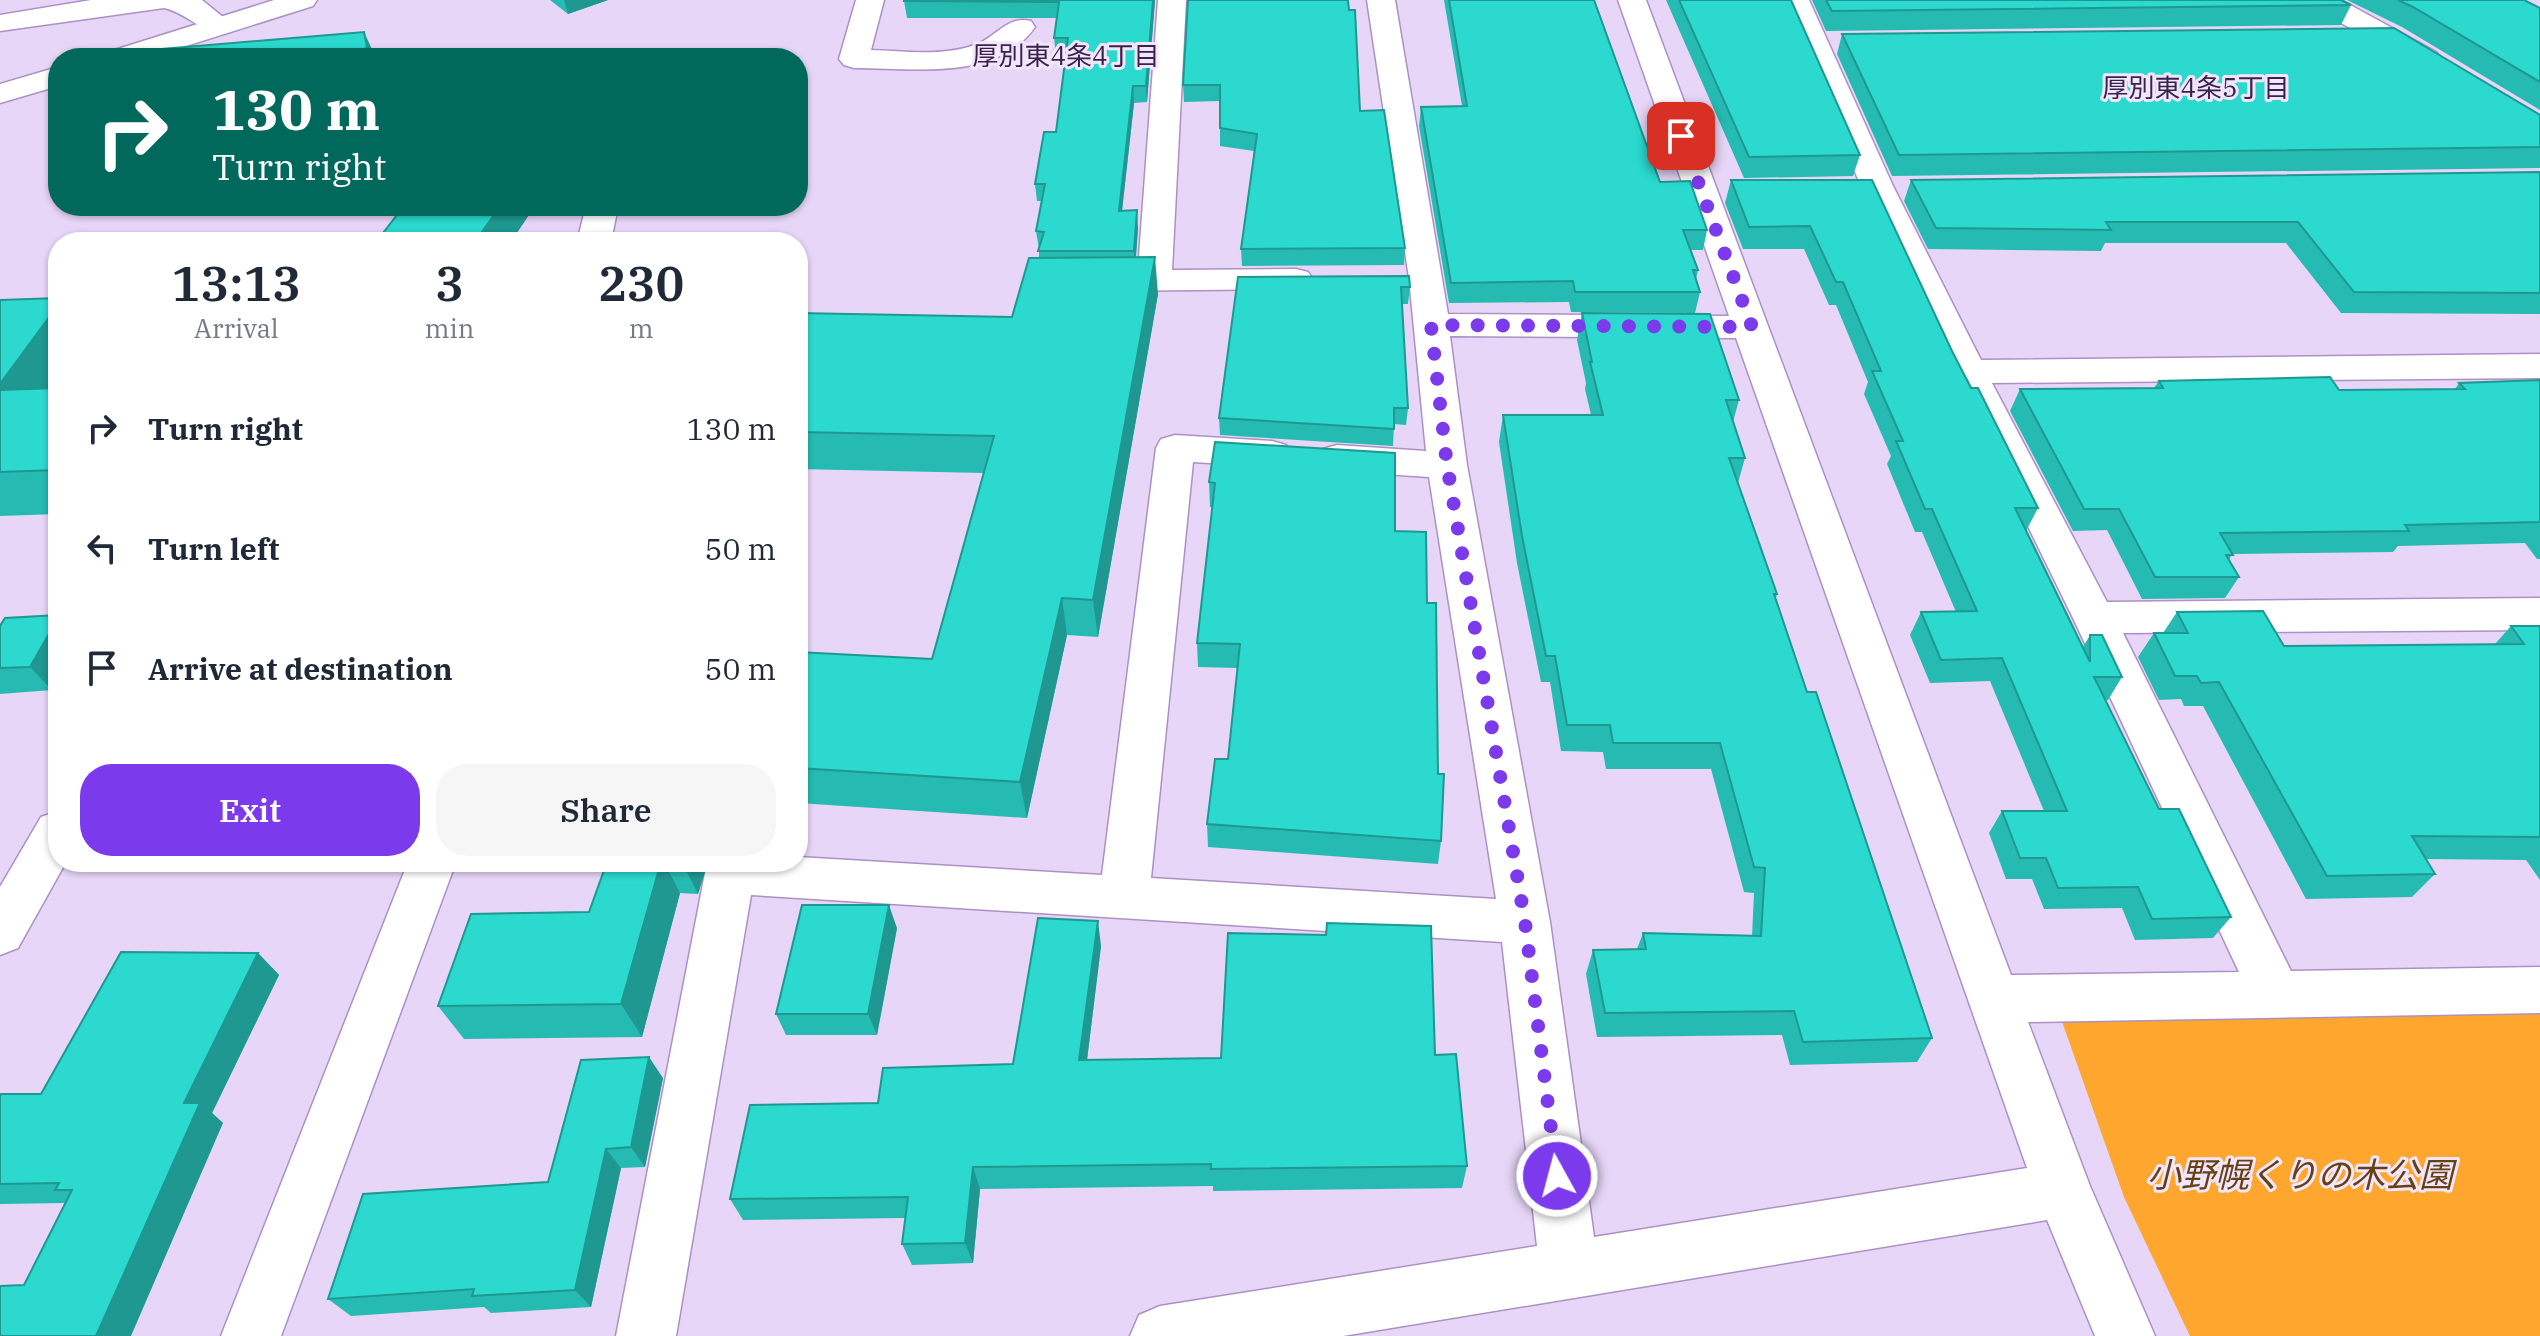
<!DOCTYPE html>
<meta charset="utf-8">
<style>
:root{--surface:#fff;--page:#f6f6f7;--text:#1f2937;--muted:#747a83;--accent:#7c3aed}
body{margin:0;font-family:"IBM Plex Serif","Noto Sans JP",serif;background:var(--page);color:var(--text);height:100vh;display:flex;flex-direction:column;font-size:30px;white-space:nowrap}
*{box-sizing:border-box;margin:0}
p{font-size:26px;color:var(--muted)}
.icon{flex:none;width:44px;height:44px;fill:none;stroke:currentColor;stroke-width:2;stroke-linecap:round;stroke-linejoin:round}
.map{position:relative;flex:1;overflow:hidden}
.drawer{position:absolute;left:48px;top:232px;width:760px;height:640px;display:flex;flex-direction:column;background:var(--surface);border-radius:32px;box-shadow:0 2px 6px #0004}
.drawer>*{flex:none}
.guide{position:absolute;left:48px;top:48px;width:760px;height:168px;border-radius:32px;box-shadow:0 2px 6px #0004;background:#00695c;color:#fff;overflow:hidden}
.pin{position:absolute;display:grid;place-items:center;width:68px;height:68px;color:#fff;margin:-34px;border-radius:16px;box-shadow:0 4px 12px #0006}
.me{position:absolute;width:88px;margin:-44px;rotate:353deg;stroke-linejoin:round;filter:drop-shadow(0 0 6px #0008)}
.turn{display:flex;align-items:center;gap:28px;height:168px;padding:0 32px;font-size:36px}
.turn .icon{width:104px;height:104px;stroke-width:2.5}
.turn b{display:block;font-size:56px;line-height:68px}
.eta{display:flex;justify-content:space-evenly;align-items:center;height:136px;text-align:center}
.eta b{font-size:48px;font-weight:600;line-height:56px}
.action{display:flex;gap:16px;margin-top:auto;padding:16px 32px}
.action a{flex:1;height:92px;border-radius:32px;background:var(--accent);color:#fff;font-size:32px;font-weight:600;line-height:92px;text-align:center}
.action a+a{background:var(--page);color:var(--text)}
ul{padding:0;list-style:none}
li{display:flex;align-items:center;gap:24px;height:120px;padding:0 32px}
li div{flex:1}
li b{display:block;font-size:30px}
li em{font-style:normal}
.map>svg:first-child{display:block}
</style>
<div class="map">
<svg width="2540" height="1336" viewBox="0 0 2540 1336">
<rect width="100%" height="100%" fill="#e7d6f7"/>
<path fill="#fea62d" d="M2059 1013 2540 1014V1336H2190L2124 1197Z"/>
<g fill="none" stroke-linecap="round" stroke-linejoin="round">
<defs>
<path id="minor" d="M91 0H202L234 26 230 32C206 38 188 13 164 8L0 31V15Z
M856 0H884L871 50C904 51 945 57 977 44 997 36 1008 15 1031 21L1035 27C997 82 911 68 854 68L844 65 839 59Z
M1158 0H1186L1172 270 1296 269 1308 272 1313 279 1308 286 1296 289 1097 291 1085 288 1080 281 1085 274 1138 270Z
M1367 0H1395L1448 314 1729 316 1618 0H1646L2011 975 2239 972 2073 618 1861 186 1781 0H1809L1893 186 1981 360 2540 354V378L1992 383 2107 602 2540 598V630L2123 633 2291 971 2540 967V1013L2028 1022 2090 1186 2155 1336H2095L2047 1220 1343 1336H1130L1139 1315 1160 1306 1537 1246 1502 942 751 895 676 1336H616L705 873 711 862H798V857L1102 875 1156 448 1161 439 1175 435 1272 441 1286 445 1291 454 1286 463 1272 467 1193 462 1151 878 1496 899 1429 477 1337 471 1323 467 1318 458 1323 449 1337 445 1426 451 1409 278ZM1450 336 1736 338 2027 1168 1594 1237 1550 922 1467 465Z
M2306 0H2341L2436 52 2441 58 2436 64 2426 67 2416 64 2310 6Z
M586 206H618L611 242H577Z
M58 811V862H66L18 948 0 955V887L41 817Z
M408 862H456L281 1336H221Z"/>
<path id="highway" d="M274 0H317L313 6 148 58H103L108 52Z
M58 67V86L0 103V84Z"/>
</defs>
<use href="#minor" stroke="#ac91c4" stroke-width="3"/>
<use href="#highway" stroke="#ac91c4" stroke-width="3"/>
<use href="#minor" fill="#fff" fill-rule="evenodd"/>
<use href="#highway" fill="#fff" fill-rule="evenodd"/>
</g>
<path fill="#25bbb2" d="M550 0H608L568 14Z
M1155 0 1147 102 1134 103 1122 211 1138 228 1136 257 1158 294 1098 637 1067 635 1027 818 798 803V605L807 632 800 652 932 659 984 473 798 469V313L1012 317 1039 258V249L1036 231 1041 201H1037L1035 184 1056 132 1066 54H1056L1054 38 1057 18H907L904 1Z
M1188 0 1360 111 1405 248 1404 265 1242 266 1241 249 1254 151 1220 146V101L1184 102 1183 85Z
M1444 0H1594L1660 182 1707 230 1703 250H1690L1698 270 1696 279 1700 292 1695 313 1571 312 1569 302 1449 303 1419 126 1421 107 1462 106Z
M1666 0H1791L1860 155 1853 176 1744 178Z
M1812 0H2341L2351 5 2341 25 1826 31Z
M2347 0H2524L2540 8V110L2402 27Z
M1842 34 2540 115V168L1892 176 1837 54Z
M2540 172V314L2341 313 2286 243H2105L2101 251 1928 249 1904 201 1911 180Z
M1731 180H1872L1952 351 2038 508 2026 531 2083 647 2090 635 2122 677 2108 700H2105L2159 809 2231 917 2213 938 2135 940 2122 908 2044 909 2032 879H2006L1989 833 2002 811H2044L1990 681 1930 683 1910 635 1921 612H1956L1922 532H1915L1887 464 1891 456 1864 394 1868 382 1836 305H1829L1804 249H1743L1725 203Z
M1238 277 1410 287 1408 304H1402L1408 408 1406 425 1394 424 1393 446 1220 435 1219 418Z
M58 298V514L0 516V300Z
M1582 313 1739 400 1733 422 1745 458 1738 483 1777 594 1776 598 1807 692 1932 1038 1917 1062 1790 1065 1782 1035 1597 1037 1586 974 1593 950 1637 949 1643 933 1752 936 1754 893 1744 892 1711 769H1606L1603 752 1561 751 1550 682H1541L1517 563 1499 442 1503 415H1591L1585 389 1586 383 1577 340Z
M2540 380V559H2537L2525 543 2398 546 2393 552 2232 554 2229 560 2239 577 2225 598 2142 599 2107 530 2073 531 2010 411 2020 389 2154 388 2159 381 2339 390 2455 389 2459 383Z
M1215 442 1395 531 1427 603 1441 841 1438 864 1208 847 1207 824 1228 759 1237 668 1198 667 1197 643 1212 507H1210L1209 482Z
M2177 612 2284 646 2495 644 2511 626H2540V880L2526 860 2426 859 2435 874 2412 897 2306 899 2203 706H2184L2181 699 2159 700 2138 657 2154 633H2163Z
M0 626 52 690 0 694Z
M607 862H708L698 894 680 893 642 1037 464 1039 438 1006 589 912Z
M897 928 877 1035H786L776 1014Z
M1101 946 1087 1060 1435 1055 1467 1166 1462 1188 1213 1191V1186L980 1189 973 1263 912 1265 902 1244 905 1218 743 1220 730 1199 878 1103 1013 1064Z
M258 953 279 975 212 1113 223 1123 24 1285 65 1203 0 1204V1096L41 1094Z
M663 1078 645 1167 621 1168 591 1307 491 1313 484 1307 351 1316 328 1299 548 1182Z"/>
<path fill="#1e9891" d="M564 0H608L568 14Z
M1153 0H1155L1147 102 1146 86Z
M364 32 376 58H337Z
M1133 86 1134 103 1120 228 1119 211Z
M500 206H535L511 242H475Z
M1137 210 1138 228 1135 268 1134 251Z
M1155 257 1158 294 1098 637 1093 600Z
M58 305V391L0 396V384Z
M1062 598 1067 635 1027 818 1020 782Z
M798 605 807 632 798 657Z
M58 618V679L52 690 30 667Z
M661 862H664L680 893 642 1037 621 1004Z
M682 862H708L698 894Z
M889 905 897 928 877 1035 868 1014Z
M1098 921 1101 946 1084 1084 1079 1060Z
M258 953 279 975 212 1113 223 1123 131 1336H96L184 1103Z
M649 1057 663 1078 645 1167 631 1147Z
M606 1149 621 1168 591 1307 575 1290Z
M973 1167 980 1189 973 1263 965 1243Z"/>
<path fill="#2bd9cf" stroke="#1e9891" stroke-width="2" d="M904 0H1153L1146 86H1133L1119 211 1137 210 1134 251H1038L1044 232 1036 231 1045 184H1035L1044 132H1056L1068 38H1054L1059 2 904 1Z
M1188 0H1348L1349 10H1355L1360 111 1384 110 1405 248 1241 249 1257 134 1220 128V85H1183Z
M1449 0H1594L1660 182 1690 181 1707 230H1683L1698 270H1693L1700 292H1575L1573 281 1451 283 1421 107 1467 106Z
M1679 0H1791L1860 155 1749 157Z
M1826 0H2341L2351 5 1832 11Z
M2398 0H2524L2540 8V82L2413 7Z
M2394 28 2540 115V147L1899 155 1842 34Z
M364 32 367 48 337 58H124L150 50Z
M2540 172V293L2354 292 2298 222H2106L2111 230 1936 228 1911 180Z
M1731 180H1872L1952 351 1971 388H1978L2038 508H2015L2090 662V635H2102L2122 677H2094L2159 809H2179L2231 917 2152 919 2138 887 2058 888 2046 858H2020L2002 811H2067L2002 658 1941 660 1921 612 1977 611 1932 509H1925L1896 441H1903L1872 371H1881L1843 282H1836L1810 226 1749 227Z
M404 206H500L475 242H376Z
M1155 257 1093 600 1062 598 1020 782 798 768V652L932 659 994 436 798 432V313L1012 317 1029 258Z
M1409 276 1410 287H1401L1408 408H1394V429L1219 418 1238 277Z
M58 298V305L0 384V300Z
M1582 313 1710 314 1739 400H1726L1745 458H1729L1777 594H1774L1807 692H1816L1932 1038 1803 1042 1794 1011 1605 1013 1593 950 1646 949 1643 933 1761 936 1765 868 1754 867 1720 743H1613L1610 725H1567L1555 656H1546L1522 536 1503 415H1603L1590 362H1592Z
M2330 377 2339 390 2465 389 2459 383 2540 380V522L2405 525 2409 531 2220 533 2233 555H2226L2239 577H2155L2119 509H2084L2020 389 2163 388 2159 381Z
M58 388V470L0 472V390Z
M1215 442 1395 453V531L1426 532 1427 603H1436L1438 774H1444L1441 841 1207 824 1215 759H1228L1240 644 1197 643 1215 483 1209 482Z
M2263 611 2284 646 2524 644 2511 626H2540V837L2412 836 2435 874 2327 876 2219 682 2201 683 2197 676H2175L2154 633H2188L2177 612Z
M58 615V618L30 667 0 668V626L5 618Z
M607 862H661L621 1004 438 1006 471 914 589 912Z
M802 905H889L868 1014H776Z
M1038 918 1098 921 1079 1060 1221 1058 1228 933 1326 935 1327 923 1431 926 1435 1055 1456 1054 1467 1166 1211 1169V1164L973 1167 965 1243 902 1244 908 1197 730 1199 750 1105 878 1103 883 1068 1013 1064Z
M121 952 258 953 184 1103H200L96 1336H0V1286L24 1285 72 1190H55L59 1183 0 1184V1096L1 1094H41Z
M649 1057 631 1147 606 1149 575 1290 472 1296 474 1289 328 1299 363 1194 548 1182 581 1060Z"/>
<g fill="none" stroke-linecap="round" stroke-linejoin="round">
<path stroke="#7c3aed" stroke-width="14" stroke-dasharray="0 25.2" d="M1557 1176 1525 922 1447 465 1431 325 1752 327 1681 136"/>
</g>
<g text-anchor="middle" dominant-baseline="central" stroke-width="6" stroke-linejoin="round" paint-order="stroke">
<g font-size="26" fill="#3a224d" stroke="#f2e6fc">
<text x="1066" y="55">厚別東4条4丁目</text>
<text x="2196" y="87">厚別東4条5丁目</text>
</g>
<g font-size="34" font-style="italic" fill="#654113" stroke="#f2e6fc">
<text x="2300" y="1174">小野幌くりの木公園</text>
</g>
</g>
</svg>
<div class="pin" style="left:1681px;top:136px;background:#d93025"><svg class="icon" aria-label="arrive" viewBox="0 0 24 24"><path d="M6 21V4h12l-3 4 3 4H6"/></svg></div>
<svg class="me" style="left:1557px;top:1176px" viewBox="-20 -20 40 40"><circle r="17" fill="#7c3aed" stroke="#fff" stroke-width="3"/><path d="M0-11L8 9 0 5-8 9z" fill="#fff"/></svg>
<div class="guide">
<div class="turn"><svg class="icon" aria-label="right" viewBox="0 0 24 24"><path d="M7 20v-9h11M14 6l5 5-5 5"/></svg><div><b>130 m</b>Turn right</div></div>
</div>
<section class="drawer">
<div class="eta">
<div><b>13:13</b><p>Arrival</p></div>
<div><b>3</b><p>min</p></div>
<div><b>230</b><p>m</p></div>
</div>
<ul>
<li><svg class="icon" aria-label="right" viewBox="0 0 24 24"><path d="M7 20v-9h11M14 6l5 5-5 5"/></svg><div><b>Turn right</b></div><em>130 m</em></li>
<li><svg class="icon" aria-label="left" viewBox="0 0 24 24"><path d="M17 20v-9H6M10 6l-5 5 5 5"/></svg><div><b>Turn left</b></div><em>50 m</em></li>
<li><svg class="icon" aria-label="arrive" viewBox="0 0 24 24"><path d="M6 21V4h12l-3 4 3 4H6"/></svg><div><b>Arrive at destination</b></div><em>50 m</em></li>
</ul>
<div class="action"><a>Exit</a><a>Share</a></div>
</section>
</div>
